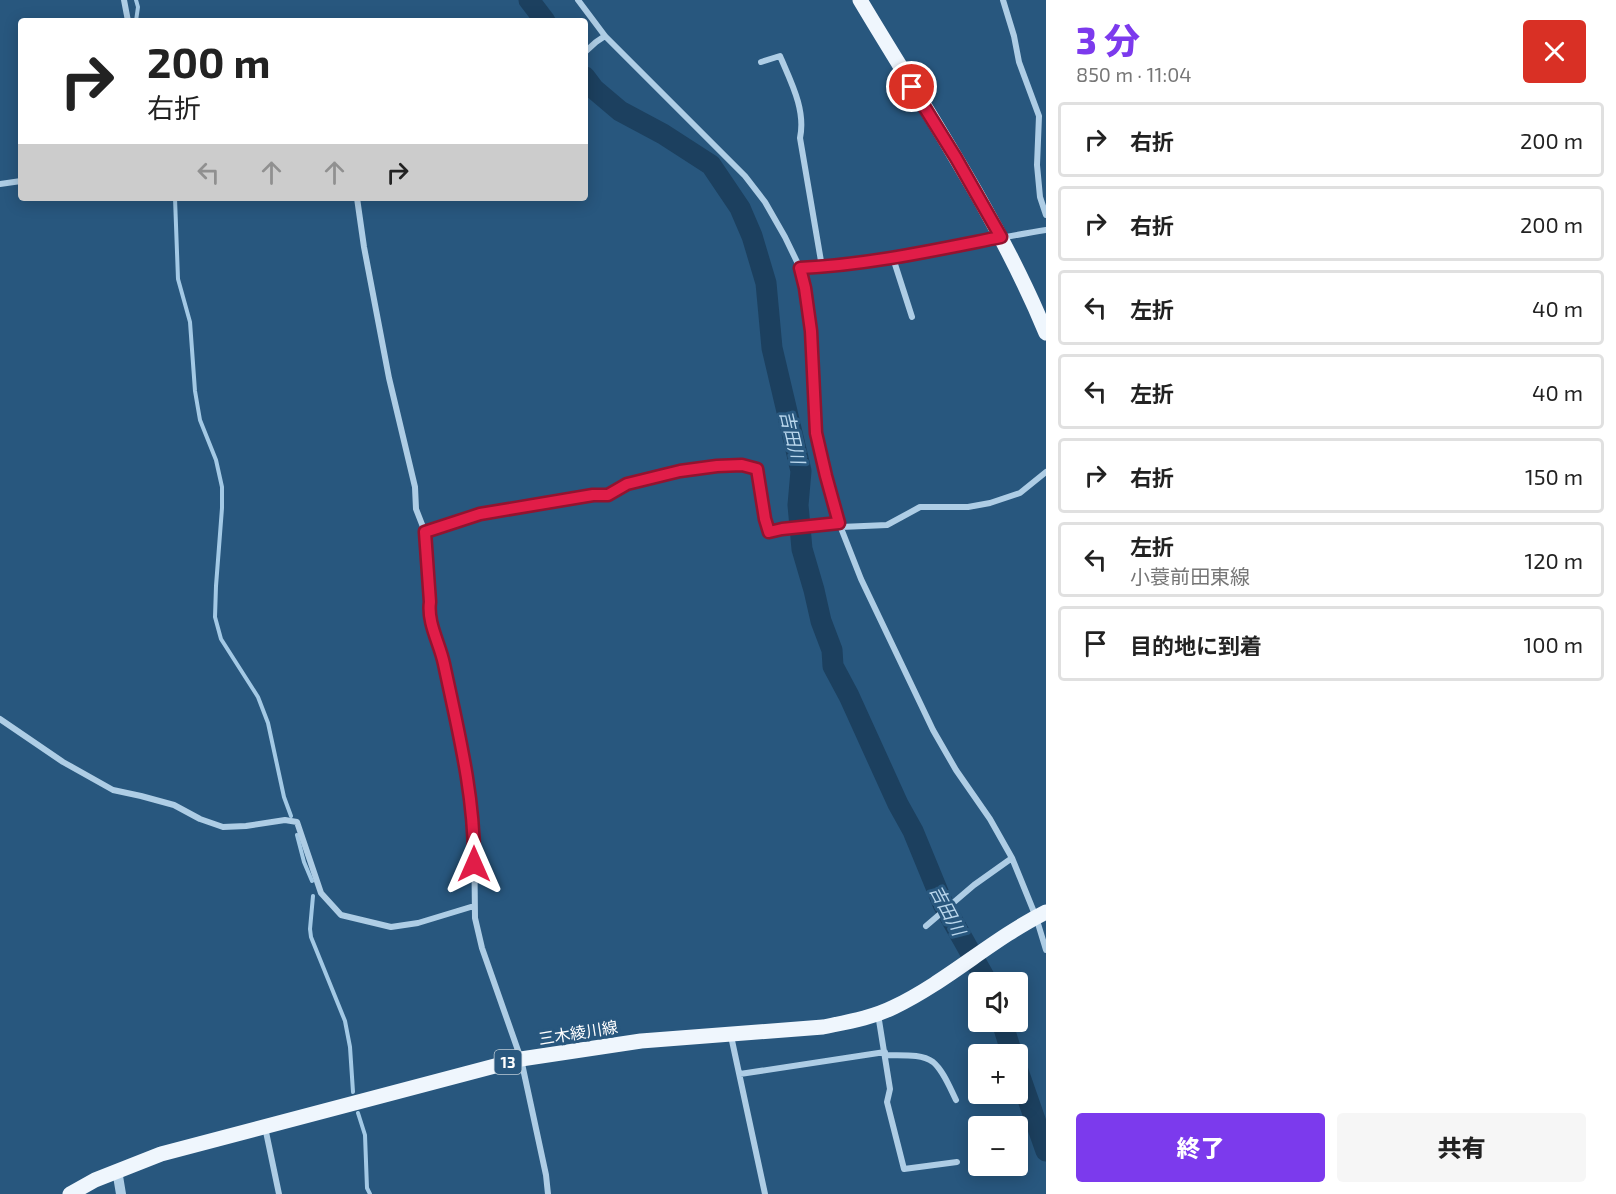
<!DOCTYPE html>
<html lang="ja">
<meta charset="utf-8">
<style>
:root{--surface:#fff;--page:#f6f6f6;--text:#222;--muted:#767676;--line:#e0e0e0;--accent:#7c3aed}
body{margin:0;font-family:"Exo 2","Noto Sans JP",sans-serif;background:var(--page);color:var(--text);height:100vh;display:flex;flex-direction:column;font-size:22px;white-space:nowrap}
*{box-sizing:border-box;margin:0}
p{font-size:20px;color:var(--muted)}
.icon{flex:none;width:33px;height:33px;fill:none;stroke:currentColor;stroke-width:2;stroke-linecap:round;stroke-linejoin:round}
.map{position:relative;flex:1;overflow:hidden}
.panel{display:flex;flex-direction:column;background:var(--surface);width:570px}
.panel>*{flex:none}
.hud{position:absolute;left:18px;top:18px;width:570px;height:183px;border-radius:6px;box-shadow:0 3px 15px #0003;background:#fff;color:var(--text);overflow:hidden}
.tools{position:absolute;left:968px;top:972px;display:grid;gap:12px}
.tools a{display:grid;place-items:center;width:60px;height:60px;border-radius:6px;background:var(--surface);box-shadow:0 3px 15px #0003;font-size:30px}
.pin{position:absolute;display:grid;place-items:center;width:51px;height:51px;color:#fff;margin:-26px;border:3px solid #fff;border-radius:50%;box-shadow:0 2px 6px #0007}
.me{position:absolute;width:66px;margin:-33px;rotate:0deg;stroke-linejoin:round;filter:drop-shadow(0 0 4px #0008)}
.turn{display:flex;align-items:center;gap:21px;height:126px;padding:0 30px;font-size:27px}
.turn .icon{width:78px;height:78px;stroke-width:2.5}
.turn b{display:block;font-size:42px;line-height:51px}
.lanes{display:flex;align-items:center;height:57px;padding:0 30px;background:#0003;justify-content:center;gap:30px;direction:ltr}
.lanes .off{opacity:.35}
.round{display:grid;place-items:center;flex:none;width:63px;height:63px;border-radius:6px;background:var(--page)}
.headline{display:flex;align-items:center;justify-content:space-between;height:102px;padding:0 30px}
h1{font-size:36px;font-weight:800;line-height:45px;color:var(--accent)}
.action{display:flex;gap:12px;margin-top:auto;padding:12px 30px}
.action a{flex:1;height:69px;border-radius:6px;background:var(--accent);color:#fff;font-size:24px;font-weight:800;line-height:69px;text-align:center}
.action a+a{background:var(--page);color:var(--text)}
ul{padding:0;list-style:none}
li{display:flex;align-items:center;gap:18px;height:75px;margin:0 12px 9px;padding:0 18px;border:3px solid var(--line);border-radius:6px}
li div{flex:1}
li b{display:block;font-size:22px}
li em{font-style:normal}
main{display:flex;flex:1;min-height:0}
.map>svg:first-child{display:block}
</style>
<main>
<div class="map">
<svg width="1046" height="1194" viewBox="0 0 1046 1194">
<rect width="100%" height="100%" fill="#28577e"/>
<g fill="none" stroke-linecap="round" stroke-linejoin="round">
<path stroke="#a3c9e5" stroke-width="4" d="M136 21 138 7 136 0
M175 198 178 279 190 322 195 391 200 420 216 460 222 487V508L216 586 215 617 221 639 258 697 268 723 284 797 291 816
M297 835 304 862 312 881
M313 896 310 929 311 937 345 1021 350 1047 353 1092
M358 1113 365 1135 367 1188 370 1194"/>
<path stroke="#1c405f" stroke-width="21" d="M529 0 545 21
M585 77 594 89 620 111 663 134 711 165 740 208 752 236 766 283 772 348 801 471 798 505 802 549 814 590 821 621 832 650 833 666 849 696 898 804 913 831 943 904 987 982
M1002 1022 1012 1054
M1017 1068 1046 1151"/>
<path stroke="#aecde5" stroke-width="6" d="M124 0 128 21
M578 0 605 36 745 176 765 202 785 237 800 268 805 288 811 331 816 433 826 476 839 523 861 579 933 730 956 770 990 819 1012 858 1036 917 1046 950
M1003 0 1014 36 1019 62 1039 116 1037 165 1040 197 1046 215
M585 52 596 42 605 36
M761 62 780 56C791 82 806 110 800 138L822 267
M0 184 21 181
M357 198 364 247 389 378 415 487 416 509 425 532 430 602 429 608 434 635 442 658 465 762 474 824 475 918 482 948 521 1059 546 1175 548 1194
M893 258 912 317
M800 268C883 265 964 243 1046 230
M841 527 887 525 920 507H968L990 503 1020 493 1046 472
M425 532 480 514 593 495H608L627 484 680 471 718 466 742 465 757 469 765 519 769 532 782 529 839 523
M0 719 63 762 113 790 141 796 174 805 200 819 223 827 246 826 285 820 297 822 321 893 341 915 391 927 418 923 474 906
M926 926 974 885 1012 858
M878 1014 890 1089 887 1102 904 1169 957 1162
M731 1036 765 1194
M885 1055C900 1056 920 1053 933 1062 943 1070 950 1088 956 1100
M740 1074 885 1052
M265 1127 279 1194"/>
<path stroke="#aecde5" stroke-width="10" d="M117 1170 121 1194"/>
<path stroke="#eff6fd" stroke-width="15" d="M860 0C925 109 997 215 1046 333
M70 1194 95 1180 161 1154 521 1059 641 1041 823 1027C847 1022 872 1018 894 1007 948 981 992 939 1046 912"/>
</g>
<g fill="none" stroke-linecap="round" stroke-linejoin="round">
<defs>
<path id="route" d="M474 864C475 797 458 730 444 664 440 644 427 623 430 602L425 532 480 514 593 495H608L627 484 680 471 717 466 742 465 757 469 765 519 769 532 782 529 839 523 826 476 816 433 811 331 805 288 800 268C868 265 935 250 1001 237L956 158 912 87"/>
</defs>
<use href="#route" stroke="#92132f" stroke-width="15"/>
<use href="#route" stroke="#e11d48" stroke-width="10"/>
</g>
<g text-anchor="middle" dominant-baseline="central" stroke-width="6" stroke-linejoin="round" paint-order="stroke">
<rect fill="#28577e" stroke="#becdd8" stroke-width="1.5" x="494.5" y="1050" width="27" height="24" rx="4.5"/>
<g font-size="15" font-weight="bold" fill="#fff">
<text x="508" y="1062">13</text>
</g>
<g font-size="16" fill="#fff" stroke="#28577e">
<text transform="translate(578 1032) rotate(-9)">三木綾川線</text>
</g>
<g font-size="18" font-style="italic" fill="#bad7ed" stroke="#28577e">
<text transform="translate(793 437) rotate(77)">吉田川</text>
<text transform="translate(948 910) rotate(62)">吉田川</text>
</g>
</g>
</svg>
<div class="tools">
<a><svg class="icon" aria-label="sound" viewBox="0 0 24 24"><path d="M4 9h4l5-4v14l-5-4H4zM17 9q2 3 0 6"/></svg></a>
<a>+</a>
<a>−</a>
</div>
<div class="pin" style="left:912px;top:87px;background:#d93025"><svg class="icon" aria-label="arrive" viewBox="0 0 24 24"><path d="M6 21V4h12l-3 4 3 4H6"/></svg></div>
<svg class="me" style="left:474px;top:864px" viewBox="-20 -20 40 40"><path d="M0-17L14 15 0 8-14 15z" fill="#e11d48" stroke="#fff" stroke-width="4"/></svg>
<div class="hud">
<div class="turn"><svg class="icon" aria-label="right" viewBox="0 0 24 24"><path d="M7 20v-9h11M14 6l5 5-5 5"/></svg><div><b>200 m</b>右折</div></div>
<div class="lanes"><svg class="icon off" aria-label="left" viewBox="0 0 24 24"><path d="M17 20v-9H6M10 6l-5 5 5 5"/></svg><svg class="icon off" aria-label="ahead" viewBox="0 0 24 24"><path d="M12 20V5M6 11l6-6 6 6"/></svg><svg class="icon off" aria-label="ahead" viewBox="0 0 24 24"><path d="M12 20V5M6 11l6-6 6 6"/></svg><svg class="icon" aria-label="right" viewBox="0 0 24 24"><path d="M7 20v-9h11M14 6l5 5-5 5"/></svg></div>
</div>
</div>
<section class="panel">
<div class="headline"><div><h1>3 分</h1><p>850 m · 11:04</p></div><a class="round" style="background:#d93025;color:#fff"><svg class="icon" aria-label="close" viewBox="0 0 24 24"><path d="M6 6l12 12M18 6L6 18"/></svg></a></div>
<ul>
<li><svg class="icon" aria-label="right" viewBox="0 0 24 24"><path d="M7 20v-9h11M14 6l5 5-5 5"/></svg><div><b>右折</b></div><em>200 m</em></li>
<li><svg class="icon" aria-label="right" viewBox="0 0 24 24"><path d="M7 20v-9h11M14 6l5 5-5 5"/></svg><div><b>右折</b></div><em>200 m</em></li>
<li><svg class="icon" aria-label="left" viewBox="0 0 24 24"><path d="M17 20v-9H6M10 6l-5 5 5 5"/></svg><div><b>左折</b></div><em>40 m</em></li>
<li><svg class="icon" aria-label="left" viewBox="0 0 24 24"><path d="M17 20v-9H6M10 6l-5 5 5 5"/></svg><div><b>左折</b></div><em>40 m</em></li>
<li><svg class="icon" aria-label="right" viewBox="0 0 24 24"><path d="M7 20v-9h11M14 6l5 5-5 5"/></svg><div><b>右折</b></div><em>150 m</em></li>
<li><svg class="icon" aria-label="left" viewBox="0 0 24 24"><path d="M17 20v-9H6M10 6l-5 5 5 5"/></svg><div><b>左折</b><p>小蓑前田東線</p></div><em>120 m</em></li>
<li><svg class="icon" aria-label="arrive" viewBox="0 0 24 24"><path d="M6 21V4h12l-3 4 3 4H6"/></svg><div><b>目的地に到着</b></div><em>100 m</em></li>
</ul>
<div class="action"><a>終了</a><a>共有</a></div>
</section>
</main>
